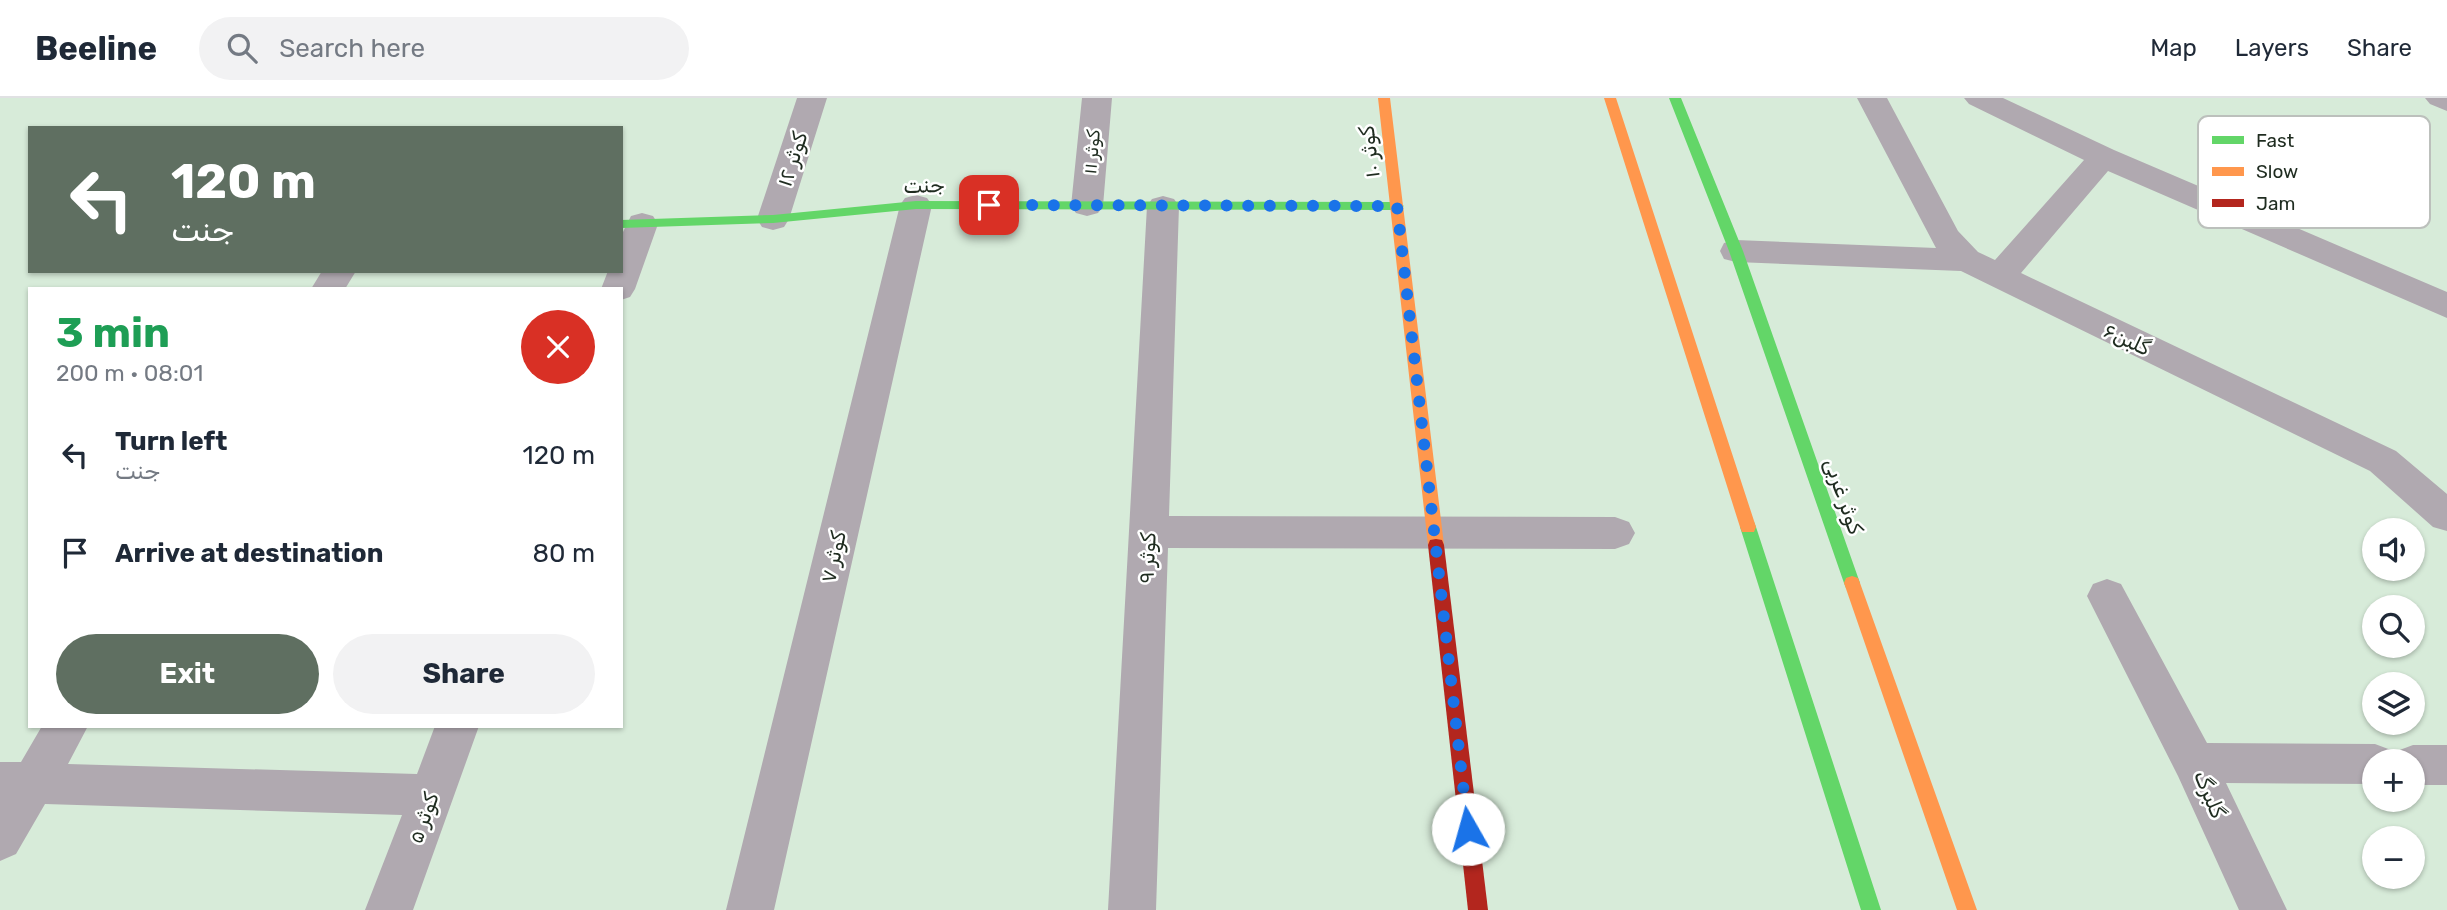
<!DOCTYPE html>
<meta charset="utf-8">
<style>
:root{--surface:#fff;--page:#f2f2f3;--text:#1f2937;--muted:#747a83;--line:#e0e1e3;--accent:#5f6f61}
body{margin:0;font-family:Rubik,Vazirmatn,sans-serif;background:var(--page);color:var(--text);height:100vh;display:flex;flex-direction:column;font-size:26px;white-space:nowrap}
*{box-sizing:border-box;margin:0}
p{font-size:23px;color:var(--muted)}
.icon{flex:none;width:38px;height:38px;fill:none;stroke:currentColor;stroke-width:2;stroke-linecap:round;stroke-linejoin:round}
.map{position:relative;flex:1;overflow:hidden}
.drawer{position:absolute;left:28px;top:189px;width:595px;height:441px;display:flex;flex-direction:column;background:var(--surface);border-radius:0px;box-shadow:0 2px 5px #0004}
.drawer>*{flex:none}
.banner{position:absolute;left:28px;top:28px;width:595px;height:147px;border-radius:0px;box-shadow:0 2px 5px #0004;background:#5f6f61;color:#fff;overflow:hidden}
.fabs{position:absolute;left:2362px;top:420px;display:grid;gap:14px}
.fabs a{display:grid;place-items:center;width:63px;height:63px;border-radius:50%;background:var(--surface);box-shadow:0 2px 5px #0004;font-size:35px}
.pin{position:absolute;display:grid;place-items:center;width:60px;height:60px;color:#fff;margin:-30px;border-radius:14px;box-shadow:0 4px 10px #0006}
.me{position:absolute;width:77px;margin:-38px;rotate:353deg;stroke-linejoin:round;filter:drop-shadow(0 0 5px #0008)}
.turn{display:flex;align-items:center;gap:24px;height:147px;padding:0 28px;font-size:32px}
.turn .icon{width:91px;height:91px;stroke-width:2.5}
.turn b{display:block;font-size:49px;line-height:60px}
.round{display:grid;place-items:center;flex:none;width:74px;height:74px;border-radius:37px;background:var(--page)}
.headline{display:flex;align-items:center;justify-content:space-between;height:119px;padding:0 28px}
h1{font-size:42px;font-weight:700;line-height:52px;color:#1e9e55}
.cta{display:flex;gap:14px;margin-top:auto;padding:14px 28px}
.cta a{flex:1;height:80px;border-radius:42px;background:var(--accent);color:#fff;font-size:28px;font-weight:700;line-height:80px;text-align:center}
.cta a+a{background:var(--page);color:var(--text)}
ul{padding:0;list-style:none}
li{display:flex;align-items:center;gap:21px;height:98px;padding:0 28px}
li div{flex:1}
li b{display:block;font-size:26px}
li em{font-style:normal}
header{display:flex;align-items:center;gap:42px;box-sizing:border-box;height:98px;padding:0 35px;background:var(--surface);border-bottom:2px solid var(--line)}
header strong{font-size:33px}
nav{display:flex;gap:38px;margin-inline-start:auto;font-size:24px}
.search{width:490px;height:63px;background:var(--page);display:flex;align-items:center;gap:18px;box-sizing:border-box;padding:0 24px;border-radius:38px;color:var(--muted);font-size:26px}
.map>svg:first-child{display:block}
</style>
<header>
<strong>Beeline</strong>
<div class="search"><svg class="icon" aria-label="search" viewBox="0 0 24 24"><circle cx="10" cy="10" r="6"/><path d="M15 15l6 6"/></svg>Search here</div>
<nav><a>Map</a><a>Layers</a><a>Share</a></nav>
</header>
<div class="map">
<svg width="2447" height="812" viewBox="0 0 2447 812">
<rect width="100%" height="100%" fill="#d7ebd9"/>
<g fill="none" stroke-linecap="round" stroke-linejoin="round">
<path fill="#b0a9b0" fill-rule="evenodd" d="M797 0H827L789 121 784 129 773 132 762 129 757 121Z
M1082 0H1112L1103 108 1098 115 1087 118 1076 115 1071 108Z
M1857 0H1887L1958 133 1978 154 1995 162 2084 62 1969 6 1964 0H2003L2114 52 2447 194V220L2108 73 2021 175 2396 353 2447 396V433L2433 429 2370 373 1961 173 1736 164 1724 161 1720 153 1724 145 1736 142 1936 150Z
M2425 0H2447V13L2430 6Z
M916 97 927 100 932 107 774 812H726L900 107 905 100Z
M1163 98 1174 101 1179 108 1169 418 1615 419 1629 424 1635 435 1629 446 1615 451 1168 450 1156 812H1108L1147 108 1152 101Z
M642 115 653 118 658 126 635 191 630 199 621 202V191H601L608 173H621V138L631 118Z
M322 173H356L345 191H311Z
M2107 481 2121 486 2207 645 2375 646 2391 652 2394 660 2397 653 2413 647H2447V687H2413V663H2375V686L2226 685 2287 812H2239L2178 678 2087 498 2093 486Z
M42 628H88L68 666 417 676 435 628H479L413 812H365L402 717 45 706 16 756 0 763V664H21Z"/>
<path fill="#63d668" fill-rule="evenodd" d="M1669 0H1681L1743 153 1860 485 1858 490 1852 492 1846 490 1844 485 1729 153Z
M916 103 1397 104 1404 108 1397 112 916 111 773 125 621 130V122L773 117Z
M1748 423 1754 424 1756 429 1881 812H1861L1740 429 1742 424Z"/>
<path fill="#ff974d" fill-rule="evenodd" d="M1378 0H1390L1444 447 1442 452H1430L1428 447Z
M1604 0H1616L1756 429 1754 434H1742L1740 429Z
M1852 478 1858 480 1860 485 1977 812H1957L1844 485 1846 480Z"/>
<path fill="#b3261e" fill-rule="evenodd" d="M1436 441 1442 442 1444 447 1488 812H1468L1428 447 1430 442Z"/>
</g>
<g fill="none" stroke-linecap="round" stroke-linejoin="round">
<path stroke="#1a73e8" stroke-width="12" stroke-dasharray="0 21.6" d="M989 107 1397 108 1468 731"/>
</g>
<g text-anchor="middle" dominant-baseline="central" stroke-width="5" stroke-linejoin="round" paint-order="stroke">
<g font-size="18" fill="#1f2c20" stroke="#fff">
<text transform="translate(1092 54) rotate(-85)">کوثر ۱۱</text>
</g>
<g font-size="21" fill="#1f2c20" stroke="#fff">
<text transform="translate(1369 54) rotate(-97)">کوثر ۱۰</text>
<text transform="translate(792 61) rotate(-72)">کوثر ۱۲</text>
<text transform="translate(924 87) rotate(-2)">جنت</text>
<text transform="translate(2127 241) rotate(25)">گلبن۶</text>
<text transform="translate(1844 398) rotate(71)">کوثر غربی</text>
<text transform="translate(833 459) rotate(-77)">کوثر ۷</text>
<text transform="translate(1147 460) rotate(-87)">کوثر ۹</text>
<text transform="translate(2210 696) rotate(67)">گلبرگ</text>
<text transform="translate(423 720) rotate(-70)">کوثر ۵</text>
</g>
</g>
<rect x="2198" y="18" width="232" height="112" rx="10" fill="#fff" stroke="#bcc0bc" stroke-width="2"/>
<rect x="2212" y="38" width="32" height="8" fill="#63d668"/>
<rect x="2212" y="69" width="32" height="9" fill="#ff974d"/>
<rect x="2212" y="101" width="32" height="8" fill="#b3261e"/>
<g font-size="19" fill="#1f2c20">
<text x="2256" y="49">Fast</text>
<text x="2256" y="80">Slow</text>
<text x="2256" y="112">Jam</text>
</g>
</svg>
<div class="fabs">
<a><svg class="icon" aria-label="sound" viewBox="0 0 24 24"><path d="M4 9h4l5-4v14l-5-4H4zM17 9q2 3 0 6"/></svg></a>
<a><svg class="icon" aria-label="search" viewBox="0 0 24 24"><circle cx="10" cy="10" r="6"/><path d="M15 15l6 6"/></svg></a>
<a><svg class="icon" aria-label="layers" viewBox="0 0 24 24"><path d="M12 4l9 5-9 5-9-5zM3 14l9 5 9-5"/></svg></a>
<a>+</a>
<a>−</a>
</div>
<div class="pin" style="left:989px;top:107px;background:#d93025"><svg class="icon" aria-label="arrive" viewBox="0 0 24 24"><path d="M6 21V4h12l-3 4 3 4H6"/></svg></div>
<svg class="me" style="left:1468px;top:731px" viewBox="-20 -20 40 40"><circle r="19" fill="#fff"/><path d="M0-13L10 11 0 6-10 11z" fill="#1a73e8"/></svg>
<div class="banner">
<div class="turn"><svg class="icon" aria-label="left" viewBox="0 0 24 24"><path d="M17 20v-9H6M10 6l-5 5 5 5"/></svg><div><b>120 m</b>جنت</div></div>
</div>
<section class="drawer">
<div class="headline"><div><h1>3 min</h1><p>200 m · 08:01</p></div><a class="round" style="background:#d93025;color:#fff"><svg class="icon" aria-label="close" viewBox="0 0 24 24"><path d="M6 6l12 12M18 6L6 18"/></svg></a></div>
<ul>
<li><svg class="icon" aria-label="left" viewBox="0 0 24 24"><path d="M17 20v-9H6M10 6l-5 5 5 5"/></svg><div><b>Turn left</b><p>جنت</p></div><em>120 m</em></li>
<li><svg class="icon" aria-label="arrive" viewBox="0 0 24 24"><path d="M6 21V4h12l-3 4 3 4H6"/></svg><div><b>Arrive at destination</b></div><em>80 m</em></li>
</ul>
<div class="cta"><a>Exit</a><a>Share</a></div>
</section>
</div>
